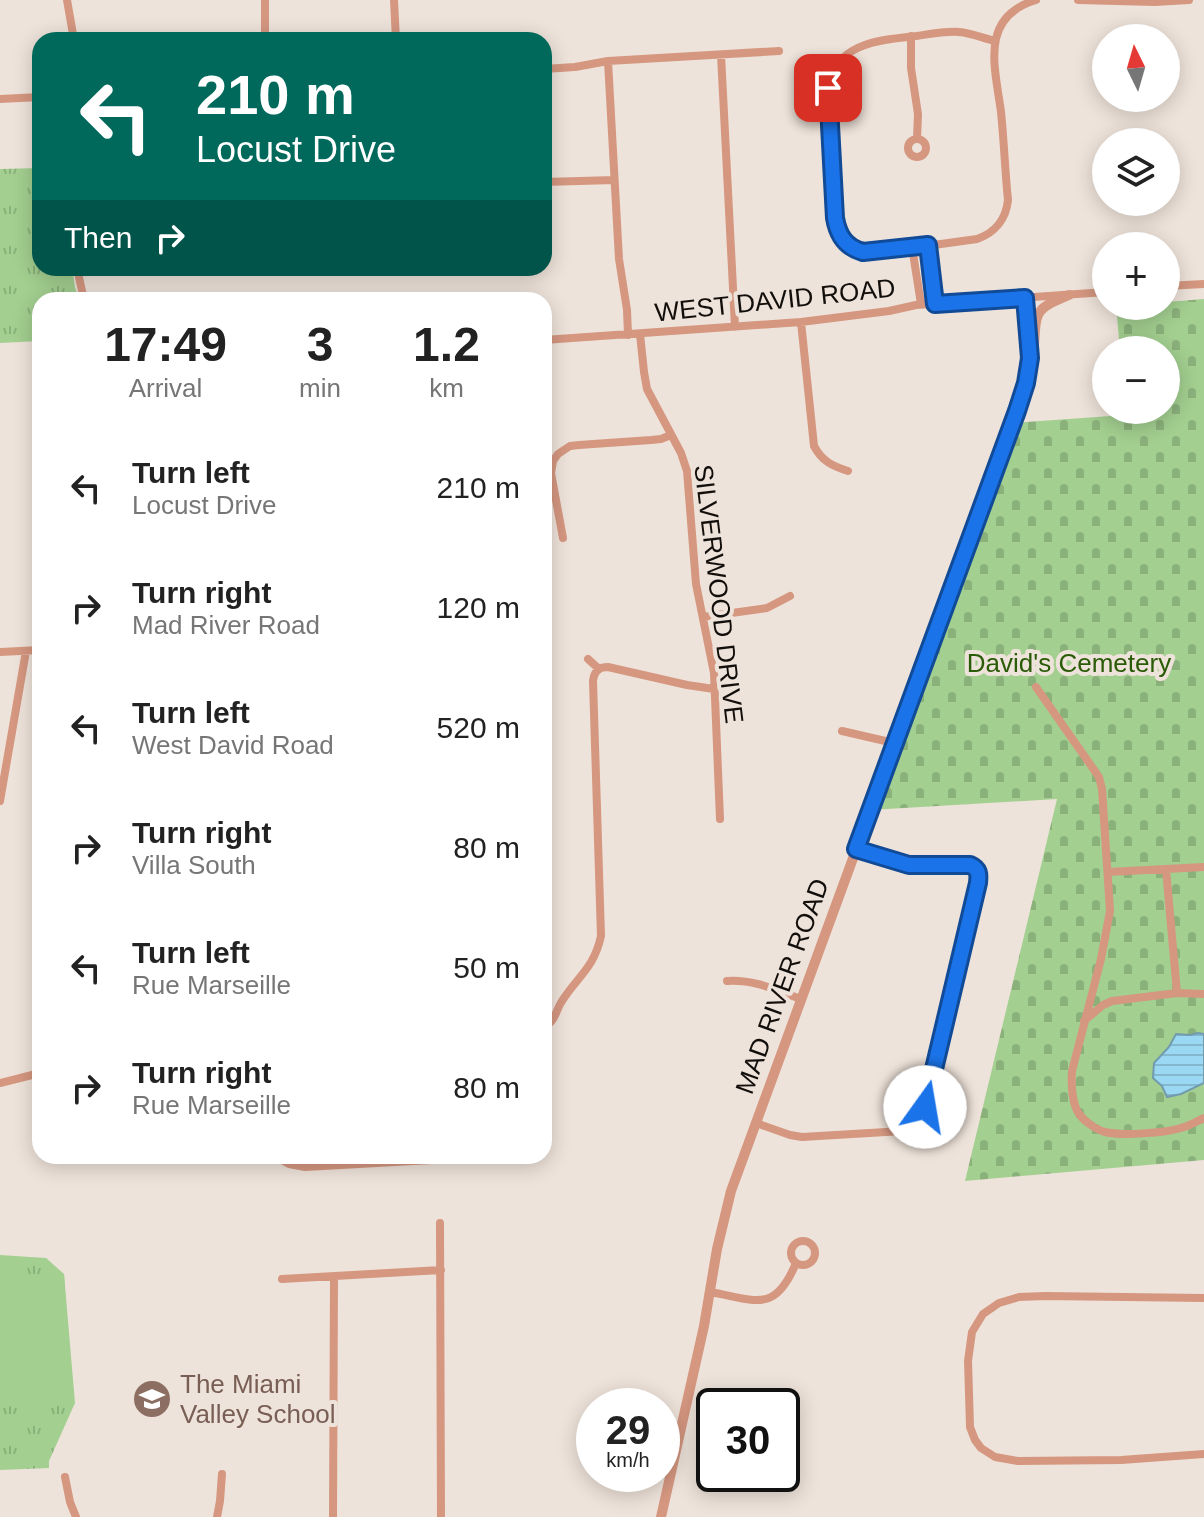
<!DOCTYPE html>
<meta charset="utf-8">
<style>
:root{--surface:#fff;--page:#f2f2f2;--text:#222;--muted:#767676}
body{margin:0;font-family:Helvetica,sans-serif;background:var(--page);color:var(--text);height:100vh;display:flex;flex-direction:column;font-size:30px;white-space:nowrap}
*{box-sizing:border-box;margin:0}
p{font-size:26px;color:var(--muted)}
.icon{flex:none;width:44px;height:44px;fill:none;stroke:currentColor;stroke-width:2;stroke-linecap:round;stroke-linejoin:round}
.map{position:relative;flex:1;overflow:hidden}
.sheet{position:absolute;left:32px;top:292px;width:520px;height:872px;display:flex;flex-direction:column;background:var(--surface);border-radius:24px;box-shadow:0 4px 20px #0003}
.sheet>*{flex:none}
.top-card{position:absolute;left:32px;top:32px;width:520px;height:244px;border-radius:24px;box-shadow:0 4px 20px #0003;background:#00695c;color:#fff;overflow:hidden}
.needle{width:52px;rotate:355deg}
.buttons{position:absolute;left:1092px;top:24px;display:grid;gap:16px}
.buttons a{display:grid;place-items:center;width:88px;height:88px;border-radius:50%;background:var(--surface);box-shadow:0 4px 20px #0003;font-size:40px}
.speed{position:absolute;left:576px;top:1388px;display:flex;gap:16px;font-size:40px;font-weight:700;text-align:center}
.speed>*{display:grid;place-content:center;width:104px;height:104px;border-radius:50%;background:var(--surface);box-shadow:0 4px 20px #0003;line-height:1}
.speed small{font-size:20px;font-weight:400}
.speed .limit{border:4px solid #111;border-radius:12px;background:#fff;color:#111}
.pin{position:absolute;display:grid;place-items:center;width:68px;height:68px;color:#fff;margin:-34px;border-radius:16px;box-shadow:0 4px 12px #0006}
.me{position:absolute;width:88px;margin:-44px;rotate:13deg;stroke-linejoin:round;filter:drop-shadow(0 0 6px #0008)}
.turn{display:flex;align-items:center;gap:28px;height:168px;padding:0 32px;font-size:36px}
.turn .icon{width:104px;height:104px;stroke-width:2.5}
.turn b{display:block;font-size:56px;line-height:68px}
.then{display:flex;align-items:center;height:76px;padding:0 32px;background:#0003;gap:16px;font-size:30px}
.eta{display:flex;justify-content:space-evenly;align-items:center;height:136px;text-align:center}
.eta b{font-size:48px;font-weight:700;line-height:56px}
ul{padding:0;list-style:none}
li{display:flex;align-items:center;gap:24px;height:120px;padding:0 32px}
li div{flex:1}
li b{display:block;font-size:30px}
li em{font-style:normal}
.map>svg:first-child{display:block}
</style>
<div class="map">
<svg width="1204" height="1517" viewBox="0 0 1204 1517">
<defs>
<pattern id="grass-tufts" width="24" height="20" patternUnits="userSpaceOnUse" patternTransform="scale(2)"><rect width="24" height="20" fill="#a3cf90"/><path d="M3 7l-1-3M5 7V3M7 7l1-3M15 17l-1-3M17 17v-4M19 17l1-3" fill="none" stroke="#8bb17b"/></pattern>
<pattern id="cemetery-stones" width="16" height="16" patternUnits="userSpaceOnUse" patternTransform="scale(2)"><rect width="16" height="16" fill="#a3cf90"/><path d="M2 7V4a2 2 0 0 1 4 0v3zM10 15v-3a2 2 0 0 1 4 0v3z" fill="#8bb17b"/></pattern>
<pattern id="water-rules" width="6" height="5" patternUnits="userSpaceOnUse" patternTransform="scale(2)"><rect width="6" height="5" fill="#9bd8f3"/><path d="M0 2.5h6" fill="none" stroke="#84b8cf"/></pattern>
</defs>
<rect width="100%" height="100%" fill="#eee3da"/>
<path fill="url(#grass-tufts)" d="M40 168V268H72L75 287 79 300H40V341L0 343V169Z
M0 1255 46 1258 64 1274 75 1403 49 1461V1468L0 1470Z"/>
<path fill="url(#cemetery-stones)" d="M1204 299V1160L965 1181 1057 799 870 810 1013 423 1124 415V410H1166V350H1120L1116 306H1166V302Z"/>
<path fill="#a3cf90" d="M17 1270 18 1277 64 1274 71 1403 0 1407V1272Z"/>
<path fill="url(#water-rules)" stroke="#729bad" stroke-width="2" d="M1198 1033 1204 1034V1083L1181 1094 1167 1097 1162 1086 1153 1078 1154 1063 1169 1047 1176 1034 1190 1035Z"/>
<g fill="none" stroke-linecap="round" stroke-linejoin="round">
<path stroke="#d59780" stroke-width="8" d="M67 0 74 40
M265 0V40
M394 0 396 40
M1078 0 1155 2 1189 0
M911 36V68L918 114 917 139
M995 41C983 38 971 33 959 32 945 31 930 34 916 36 879 40 835 43 828 88L832 195 837 229 844 242 857 251 863 252 912 248 977 239C995 233 1006 219 1008 200 1005 171 1004 141 1001 112 995 67 979 17 1036 0
M721 55 735 327
M608 61 619 259 627 310 628 335
M544 69 575 67 608 61 779 51
M0 99 40 97
M908 148a9 9 0 1 1 18 0a9 9 0 1 1-18 0Z
M544 182 614 180
M928 245 935 304
M912 247 921 304
M77 268 84 300
M1166 286 1204 284
M801 322 814 446C822 461 832 466 848 471
M640 334 644 372 647 389 681 453 687 471 696 584 714 673 720 819
M544 340 801 322 889 311 916 305 1106 292
M563 538 551 473 553 461 558 454 570 446 579 445 651 440 661 439 671 435
M703 617 767 608 790 596
M0 652 40 650
M588 659 599 669
M1036 687 1099 777 1102 789 1110 911 1101 959 1072 1071C1071 1084 1072 1104 1079 1114 1085 1122 1097 1130 1105 1132 1121 1136 1165 1133 1181 1128 1189 1126 1197 1121 1204 1118
M842 731 894 743
M0 801 26 651
M1166 869 1177 993
M1108 872 1204 867
M727 981C753 979 776 990 801 999
M1084 1021 1103 1005 1112 1001 1177 993 1204 994
M544 1026C556 1022 555 1011 562 1001 578 976 594 968 601 936L593 681C594 672 598 667 608 667L687 685 714 689
M0 1083 40 1073
M756 1123 790 1135 802 1137 903 1131 914 1126 922 1116 978 883C979 874 979 869 970 865H909L856 849
M110 1156V1160
M275 1156 289 1164 305 1167 486 1157
M440 1223 441 1517
M791 1253a12 12 0 1 1 24 0a12 12 0 1 1-24 0Z
M282 1279 441 1270
M710 1292C756 1300 775 1314 796 1263
M1204 1298 1045 1296 1019 1297 999 1303 983 1314 972 1332 968 1361 970 1427 975 1440 981 1448 995 1457 1018 1461 1121 1460 1204 1454
M65 1477 70 1502 76 1517
M217 1517 220 1501 222 1474
M333 1517 334 1277"/>
<path stroke="#d59780" stroke-width="10" d="M1034 345C1036 309 1036 309 1069 295
M661 1517 704 1326 717 1249 731 1191 1017 411 1026 383 1030 358 1025 298"/>
</g>
<g fill="none" stroke-linecap="round" stroke-linejoin="round">
<defs>
<path id="route" d="M828 88 835 218C838 235 845 247 863 252L928 245 935 304 1025 298 1030 358 1026 383 1017 411 856 849 909 865H970C979 869 979 874 978 883L925 1107"/>
</defs>
<use href="#route" stroke="#114b97" stroke-width="20"/>
<use href="#route" stroke="#1a73e8" stroke-width="14"/>
</g>
<defs>
<symbol id="school-disc" viewBox="-11 -11 22 22"><circle r="9.5" fill="#8d6e63" stroke="#eee3da"/><path d="M0-5L7-2L0 1L-7-2ZM-4 1L0 2.5L4 1V4Q0 6-4 4Z" fill="#fff"/></symbol>
</defs>
<g fill-rule="evenodd">
<use href="#school-disc" x="130" y="1377" width="44" height="44"/>
</g>
<g text-anchor="middle" dominant-baseline="central" stroke-width="8" stroke-linejoin="round" paint-order="stroke">
<g font-size="26" fill="#120e0b" stroke="#eee3da">
<text transform="translate(775 300) rotate(-6)">WEST DAVID ROAD</text>
<text transform="translate(719 594) rotate(83)">SILVERWOOD DRIVE</text>
<text transform="translate(782 986) rotate(-70)">MAD RIVER ROAD</text>
</g>
<g font-size="26" fill="#2a5b07" stroke="#eee3da">
<text x="1069" y="663">David's Cemetery</text>
</g>
<g font-size="26" fill="#785e54" stroke="#eee3da" text-anchor="start">
<text x="180" y="1384">The Miami<tspan x="180" dy="30">Valley School</tspan></text>
</g>
</g>
</svg>
<div class="buttons">
<a><svg class="needle" viewBox="-14 -14 28 28"><path d="M0-13l5 13h-10z" fill="#e53935"/><path d="M0 13l5-13h-10z" fill="#767676"/></svg></a>
<a><svg class="icon" aria-label="layers" viewBox="0 0 24 24"><path d="M12 4l9 5-9 5-9-5zM3 14l9 5 9-5"/></svg></a>
<a>+</a>
<a>−</a>
</div>
<div class="speed"><div>29<small>km/h</small></div><div class="limit">30</div></div>
<div class="pin" style="left:828px;top:88px;background:#d93025"><svg class="icon" aria-label="arrive" viewBox="0 0 24 24"><path d="M6 21V4h12l-3 4 3 4H6"/></svg></div>
<svg class="me" style="left:925px;top:1107px" viewBox="-20 -20 40 40"><circle r="19" fill="#fff"/><path d="M0-13L10 11 0 6-10 11z" fill="#1a73e8"/></svg>
<div class="top-card">
<div class="turn"><svg class="icon" aria-label="left" viewBox="0 0 24 24"><path d="M17 20v-9H6M10 6l-5 5 5 5"/></svg><div><b>210 m</b>Locust Drive</div></div>
<div class="then">Then<svg class="icon" aria-label="right" viewBox="0 0 24 24"><path d="M7 20v-9h11M14 6l5 5-5 5"/></svg></div>
</div>
<section class="sheet">
<div class="eta">
<div><b>17:49</b><p>Arrival</p></div>
<div><b>3</b><p>min</p></div>
<div><b>1.2</b><p>km</p></div>
</div>
<ul>
<li><svg class="icon" aria-label="left" viewBox="0 0 24 24"><path d="M17 20v-9H6M10 6l-5 5 5 5"/></svg><div><b>Turn left</b><p>Locust Drive</p></div><em>210 m</em></li>
<li><svg class="icon" aria-label="right" viewBox="0 0 24 24"><path d="M7 20v-9h11M14 6l5 5-5 5"/></svg><div><b>Turn right</b><p>Mad River Road</p></div><em>120 m</em></li>
<li><svg class="icon" aria-label="left" viewBox="0 0 24 24"><path d="M17 20v-9H6M10 6l-5 5 5 5"/></svg><div><b>Turn left</b><p>West David Road</p></div><em>520 m</em></li>
<li><svg class="icon" aria-label="right" viewBox="0 0 24 24"><path d="M7 20v-9h11M14 6l5 5-5 5"/></svg><div><b>Turn right</b><p>Villa South</p></div><em>80 m</em></li>
<li><svg class="icon" aria-label="left" viewBox="0 0 24 24"><path d="M17 20v-9H6M10 6l-5 5 5 5"/></svg><div><b>Turn left</b><p>Rue Marseille</p></div><em>50 m</em></li>
<li><svg class="icon" aria-label="right" viewBox="0 0 24 24"><path d="M7 20v-9h11M14 6l5 5-5 5"/></svg><div><b>Turn right</b><p>Rue Marseille</p></div><em>80 m</em></li>
</ul>
</section>
</div>
